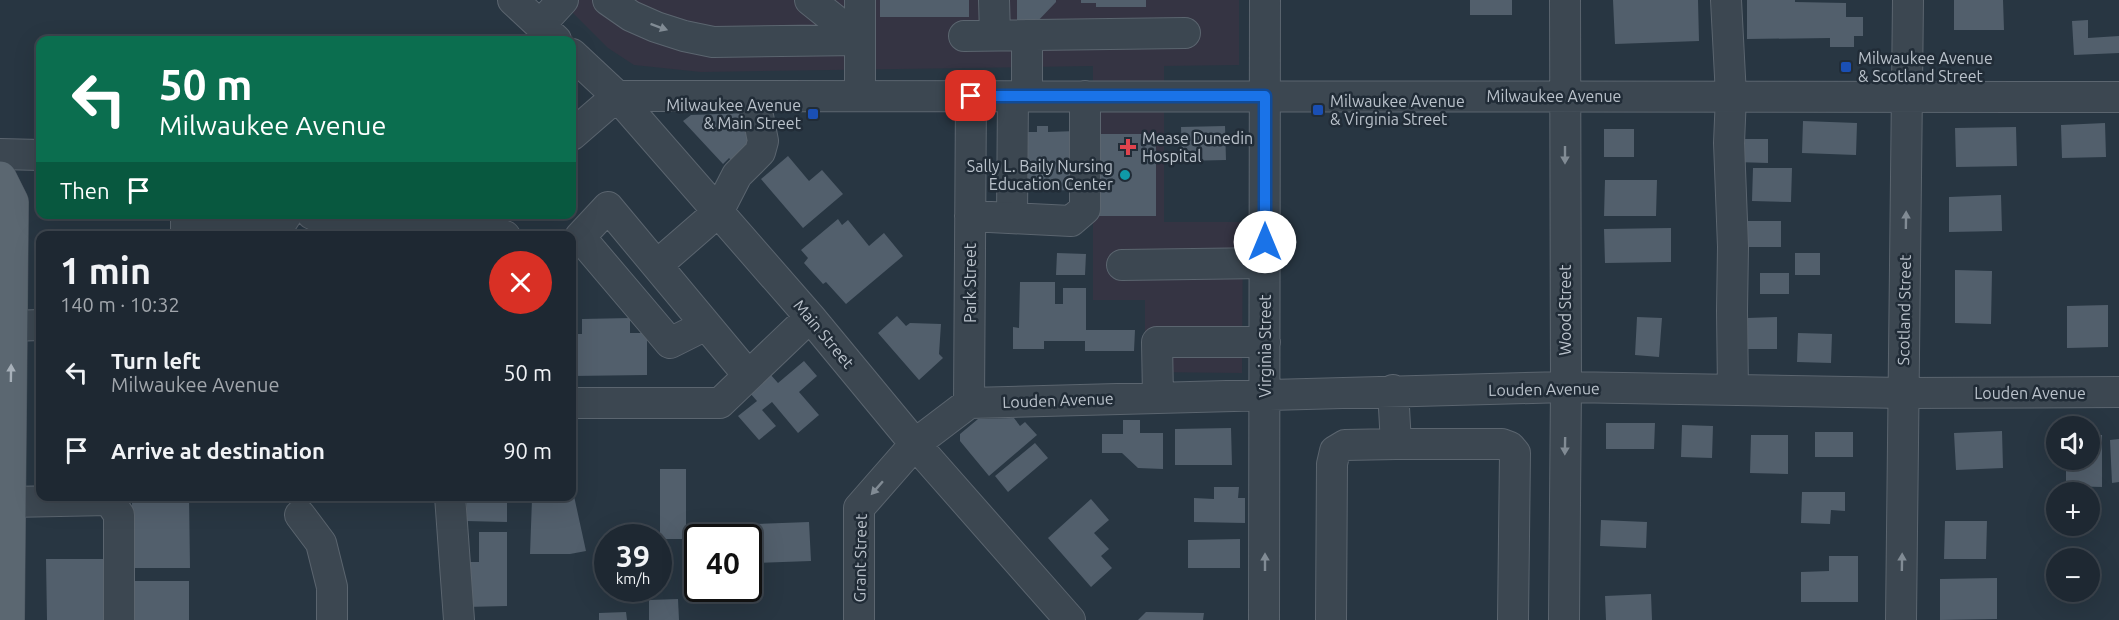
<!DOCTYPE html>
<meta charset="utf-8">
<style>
:root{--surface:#1e2832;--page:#26303a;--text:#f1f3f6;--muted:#a1a6ac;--line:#3c444d}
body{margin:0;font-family:Ubuntu,sans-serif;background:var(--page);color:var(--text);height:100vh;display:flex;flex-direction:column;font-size:22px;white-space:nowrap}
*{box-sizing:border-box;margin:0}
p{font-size:20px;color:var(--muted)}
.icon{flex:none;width:33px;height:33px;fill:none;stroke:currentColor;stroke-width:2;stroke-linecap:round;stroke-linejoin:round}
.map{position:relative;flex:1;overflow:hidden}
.drawer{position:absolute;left:36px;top:231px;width:540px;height:270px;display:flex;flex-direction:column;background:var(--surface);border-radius:12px;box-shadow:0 6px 24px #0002,0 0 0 2px var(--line)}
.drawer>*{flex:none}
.top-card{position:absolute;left:36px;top:36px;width:540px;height:183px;border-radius:12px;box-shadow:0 6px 24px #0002,0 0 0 2px var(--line);background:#0b6e4f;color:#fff;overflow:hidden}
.tools{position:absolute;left:2046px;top:416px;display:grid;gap:12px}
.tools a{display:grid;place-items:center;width:54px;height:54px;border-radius:50%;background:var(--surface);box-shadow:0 6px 24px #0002,0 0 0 2px var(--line);font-size:30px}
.speed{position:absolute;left:594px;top:524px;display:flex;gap:12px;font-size:30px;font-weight:700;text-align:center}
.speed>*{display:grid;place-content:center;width:78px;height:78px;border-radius:50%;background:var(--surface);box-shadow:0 6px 24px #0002,0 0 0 2px var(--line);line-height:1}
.speed small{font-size:15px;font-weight:400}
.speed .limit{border:3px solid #111;border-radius:9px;background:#fff;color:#111}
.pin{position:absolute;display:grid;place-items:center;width:51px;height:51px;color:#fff;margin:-26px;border-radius:12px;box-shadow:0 3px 9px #0006}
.me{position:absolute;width:66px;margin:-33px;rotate:0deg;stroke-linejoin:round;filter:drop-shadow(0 0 4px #0008)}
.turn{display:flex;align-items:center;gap:21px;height:126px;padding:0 24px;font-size:27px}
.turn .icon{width:78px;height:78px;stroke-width:2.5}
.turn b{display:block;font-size:42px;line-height:51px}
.then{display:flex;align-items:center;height:57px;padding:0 24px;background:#0003;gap:12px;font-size:22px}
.round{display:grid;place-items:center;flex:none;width:63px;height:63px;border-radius:32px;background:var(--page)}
.summary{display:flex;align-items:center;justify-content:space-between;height:102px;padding:0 24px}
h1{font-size:36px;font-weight:700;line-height:45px}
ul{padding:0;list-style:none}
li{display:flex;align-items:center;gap:18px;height:78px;padding:0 24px}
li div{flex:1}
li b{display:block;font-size:22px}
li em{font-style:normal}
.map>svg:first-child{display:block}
</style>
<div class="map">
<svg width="2119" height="620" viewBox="0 0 2119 620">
<rect width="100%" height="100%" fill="#283642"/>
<path fill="#353443" d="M560 0H1239V65L1164 66V222H1243L1242 373 1145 372V300H1093V66L701 72 634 65 608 48Z"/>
<path fill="#525f6c" d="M880 0H969V17H880Z
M1017 0H1056V2L1035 24H1017Z
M1081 0H1146V7H1096V3H1081Z
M1470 0H1512V15H1470Z
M1613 0H1698L1699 41 1615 44Z
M1747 0H1795V2L1846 3V17H1863V36H1854V47H1830V38L1747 39Z
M1954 0H2003L2004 30H1954Z
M2088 20V38L2119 36V53L2074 55 2072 21Z
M747 113 757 147 736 165 729 158 723 164 683 121 691 115Z
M1803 121 1857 123 1856 155 1802 153Z
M2105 123 2106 157 2062 158 2061 125Z
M1037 126H1048V132L1076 131 1078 190 1027 191 1026 132H1037Z
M1225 126 1226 160 1182 161 1181 127Z
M2016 127 2017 166 1956 167 1955 128Z
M1604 129H1634V157H1604Z
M1095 134H1156V216H1095Z
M1736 139H1768V163L1736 162Z
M788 156 809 181 822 170 843 194 803 228 761 179Z
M1753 168H1792L1791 202 1752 201Z
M1605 180H1657L1656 216H1604Z
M2001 195 2002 231 1949 232V197Z
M838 219 842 225 848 220 869 246 884 233 903 256 846 304 826 282 823 284 804 263 808 258 801 250Z
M1746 221H1781V247H1746Z
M1671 228V262L1605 263 1604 229Z
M1057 253 1086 254 1085 275H1056Z
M1795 253H1820V275H1795Z
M1955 270 1992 271 1991 324 1955 323Z
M1760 273H1789V294H1760Z
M1020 282H1055V304H1063V288H1086V330H1135L1134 351H1085V341H1044V349H1013V327L1019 328Z
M2108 305V347L2067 348V306Z
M897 316 906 326 910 323 941 324 939 354 943 358 919 380 878 333Z
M1637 317 1662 318 1659 357 1635 355Z
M1777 317V349H1748L1747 318Z
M630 318V333H647V375L572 376V334H582V319Z
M1798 333 1832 334 1831 363 1797 362Z
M804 361 817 376 799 392 819 415 798 433 772 402 762 410 776 426 759 440 738 416 757 401 749 392 770 374 778 383Z
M1014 418 1020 426 1025 422 1037 435 989 476 960 441V434L978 419Z
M1123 420H1140V433H1163V469L1138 468 1122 453H1102V434H1123Z
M1606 423H1655L1654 449H1606Z
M1682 425 1713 426 1712 458 1681 457Z
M1231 428 1232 465H1175V429Z
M2002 431 2003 468 1956 470 1954 433Z
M1815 432H1853V457H1815Z
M1751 435H1788V474L1750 473Z
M2090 435H2102V487L2066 486V459H2090Z
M2119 439V482L2112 483 2110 440Z
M1035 443 1048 458 1008 492 995 476Z
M660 469H686V539H660Z
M1214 487H1239L1238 498H1245V523L1194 522V498L1214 499Z
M1802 492H1845V511L1831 510 1830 524 1801 523Z
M132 496H189L190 568H132Z
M467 496H507V522L466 521Z
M574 496 586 551 570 554H530L532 499H559Z
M1091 499 1109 520 1094 533 1109 549 1101 556 1112 568 1091 587 1048 538Z
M1601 520 1647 522 1646 548 1600 546Z
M1945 521H1987L1986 559H1944Z
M809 522 811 561 756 563 754 524Z
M479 532H507V606L466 607V562H479Z
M1240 539V568H1188V540Z
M1829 556H1858V602H1801V572L1829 571Z
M46 559H103L104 620H47Z
M1997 578V619L1940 620V579Z
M132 581H189V620H132Z
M1651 594 1652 620H1606L1605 596Z
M678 599 679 620H649V600Z
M626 612 627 620H599V613Z
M1146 612 1204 613 1203 620H1138Z"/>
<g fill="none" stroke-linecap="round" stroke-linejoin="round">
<defs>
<path id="minor" d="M513 0 556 40
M608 0 631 16 656 27 684 36 713 42 860 40
M810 0 860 40
M860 0V96
M994 0 995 35
M1726 0 1731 96 1729 143 1733 247 1732 311 1733 390
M540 25 563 0
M1027 35V96
M964 36 1185 33
M572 54 617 96 810 317 915 444 1070 620
M572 135 617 96 2119 97
M0 154 40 155
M186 214V232L276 231 287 214
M312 214 343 228 390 234 428 231 476 214
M970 216 1071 221 1085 209V96
M473 217 485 229 505 236
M1012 218 1013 96
M657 265 718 212 737 175 760 152 763 141 754 96
M1122 265 1265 263
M706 325 670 343 580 237 608 207 748 375
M11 326 40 325
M1158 397 1157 342H1265
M572 403H720L810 317
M969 403 1566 387 1903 393 2119 392
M1396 444H1502L1510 447 1515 453 1513 620
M450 496 459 620
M10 502 109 500 119 515V620
M300 515 321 543 332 587V620
M859 620V508L915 444 969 403 971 96
M1264 620 1265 0
M1331 620 1332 464 1335 451 1345 445 1396 444 1393 390
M1564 620 1566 387 1565 0
M1901 620 1908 0"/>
<path id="major" d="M0 178 12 202 8 620"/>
</defs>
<use href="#minor" stroke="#5b656f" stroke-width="32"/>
<use href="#major" stroke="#49535e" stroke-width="34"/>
<use href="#minor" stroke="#3c4751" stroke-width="30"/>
<use href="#major" stroke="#5b6771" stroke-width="33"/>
</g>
<defs><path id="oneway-solid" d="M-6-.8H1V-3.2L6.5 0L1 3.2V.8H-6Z" transform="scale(1.5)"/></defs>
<g fill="#818b94">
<use href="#oneway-solid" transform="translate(659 27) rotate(20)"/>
<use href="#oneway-solid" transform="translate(1565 155) rotate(90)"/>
<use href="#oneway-solid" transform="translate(1906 220) rotate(-89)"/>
<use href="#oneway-solid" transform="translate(1565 446) rotate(91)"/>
<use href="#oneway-solid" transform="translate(877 488) rotate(131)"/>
<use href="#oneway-solid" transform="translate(1265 562) rotate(-90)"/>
<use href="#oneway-solid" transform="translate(1902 562) rotate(-89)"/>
</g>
<use fill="#a7b0b9" href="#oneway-solid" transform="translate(11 373) rotate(-89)"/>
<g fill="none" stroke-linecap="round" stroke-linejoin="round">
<defs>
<path id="route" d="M971 96H1265V242"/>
</defs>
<use href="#route" stroke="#114b97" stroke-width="15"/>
<use href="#route" stroke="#1a73e8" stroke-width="10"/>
</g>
<g fill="#1a4fb4" stroke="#212c37" stroke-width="2">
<rect x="1840" y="61" width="12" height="12" rx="3"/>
<rect x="1312" y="104" width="12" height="12" rx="3"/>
<rect x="807" y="108" width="12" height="12" rx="3"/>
</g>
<path fill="#e0444e" stroke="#212c37" stroke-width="2" d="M1125 138h6v6h6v6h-6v6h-6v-6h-6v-6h6z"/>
<circle fill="#0f9aa8" stroke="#212c37" stroke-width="2" cx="1125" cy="175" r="6"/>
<g text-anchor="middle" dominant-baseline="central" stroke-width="5" stroke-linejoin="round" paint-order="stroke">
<g font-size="16" fill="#bac2cb" stroke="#212c37" text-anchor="start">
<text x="1858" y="58">Milwaukee Avenue<tspan x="1858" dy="18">&amp; Scotland Street</tspan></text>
<text x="1330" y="101">Milwaukee Avenue<tspan x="1330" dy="18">&amp; Virginia Street</tspan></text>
<text x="801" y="105" text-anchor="end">Milwaukee Avenue<tspan x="801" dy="18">&amp; Main Street</tspan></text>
<text x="1142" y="138">Mease Dunedin<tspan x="1142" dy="18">Hospital</tspan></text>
<text x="1113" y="166" text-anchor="end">Sally L. Baily Nursing<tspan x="1113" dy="18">Education Center</tspan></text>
</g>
<g font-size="16" fill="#bac2cb" stroke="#212c37">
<text x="1554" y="96">Milwaukee Avenue</text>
<text transform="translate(970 283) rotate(-90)">Park Street</text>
<text transform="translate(1565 310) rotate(-90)">Wood Street</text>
<text transform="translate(1904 310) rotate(-89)">Scotland Street</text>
<text transform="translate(824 334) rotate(50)">Main Street</text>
<text transform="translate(1265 346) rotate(-90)">Virginia Street</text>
<text transform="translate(1544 389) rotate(-1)">Louden Avenue</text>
<text x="2030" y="393">Louden Avenue</text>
<text transform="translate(1058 400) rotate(-2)">Louden Avenue</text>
<text transform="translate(860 558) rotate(-89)">Grant Street</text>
</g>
</g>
</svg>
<div class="tools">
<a><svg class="icon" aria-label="sound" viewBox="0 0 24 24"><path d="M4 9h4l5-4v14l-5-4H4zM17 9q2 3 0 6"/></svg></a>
<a>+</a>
<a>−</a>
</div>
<div class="speed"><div>39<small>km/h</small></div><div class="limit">40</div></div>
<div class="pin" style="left:971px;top:96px;background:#d93025"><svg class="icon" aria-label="arrive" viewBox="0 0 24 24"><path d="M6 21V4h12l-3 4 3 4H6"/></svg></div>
<svg class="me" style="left:1265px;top:242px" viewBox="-20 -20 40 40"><circle r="19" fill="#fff"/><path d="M0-13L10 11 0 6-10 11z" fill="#1a73e8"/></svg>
<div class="top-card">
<div class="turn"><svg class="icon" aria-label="left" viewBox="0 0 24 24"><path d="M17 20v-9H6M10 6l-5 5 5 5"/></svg><div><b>50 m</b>Milwaukee Avenue</div></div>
<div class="then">Then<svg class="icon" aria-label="arrive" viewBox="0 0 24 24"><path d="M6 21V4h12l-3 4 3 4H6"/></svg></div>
</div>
<section class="drawer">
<div class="summary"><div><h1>1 min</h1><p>140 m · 10:32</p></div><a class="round" style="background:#d93025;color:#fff"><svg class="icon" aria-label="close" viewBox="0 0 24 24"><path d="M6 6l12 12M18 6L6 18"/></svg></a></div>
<ul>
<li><svg class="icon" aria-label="left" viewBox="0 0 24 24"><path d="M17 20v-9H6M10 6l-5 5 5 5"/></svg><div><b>Turn left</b><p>Milwaukee Avenue</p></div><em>50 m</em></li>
<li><svg class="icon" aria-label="arrive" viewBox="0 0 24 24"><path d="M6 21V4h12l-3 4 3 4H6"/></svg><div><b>Arrive at destination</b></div><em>90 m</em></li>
</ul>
</section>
</div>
